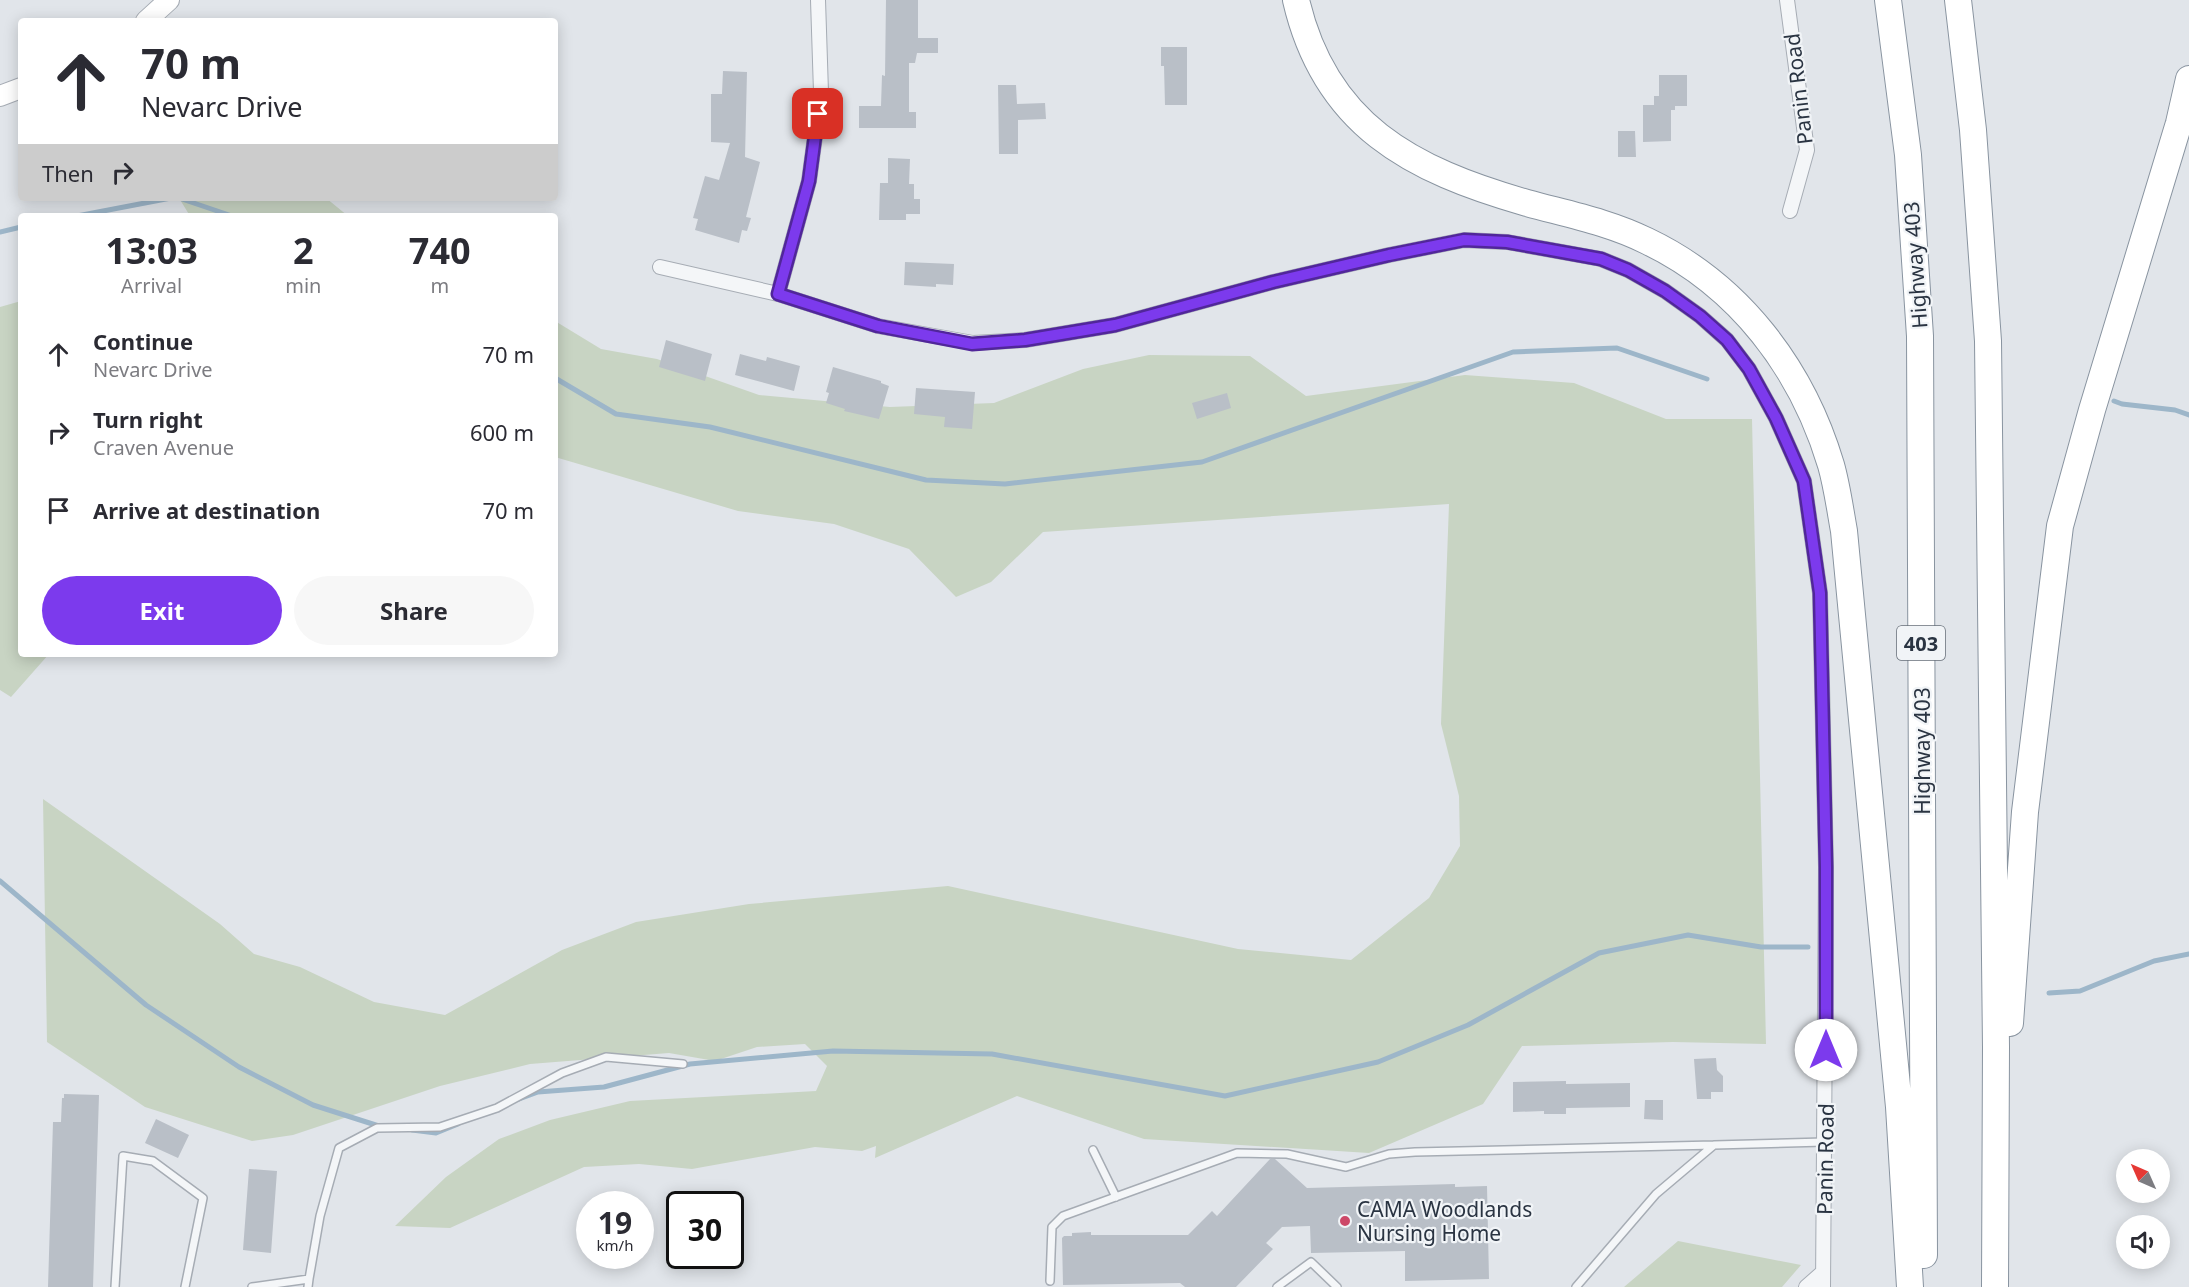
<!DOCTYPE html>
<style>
:root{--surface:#fff;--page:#f7f7f7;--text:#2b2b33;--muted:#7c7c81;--accent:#7c3aed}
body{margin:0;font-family:"Noto Sans",sans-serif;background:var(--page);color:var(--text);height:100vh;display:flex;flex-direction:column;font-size:22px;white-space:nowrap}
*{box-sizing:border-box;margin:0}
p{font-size:20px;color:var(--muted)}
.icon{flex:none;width:33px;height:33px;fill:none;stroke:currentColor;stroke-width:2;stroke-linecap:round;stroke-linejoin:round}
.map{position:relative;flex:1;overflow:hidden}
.side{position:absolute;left:18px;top:213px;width:540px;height:444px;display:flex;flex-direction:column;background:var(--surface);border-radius:6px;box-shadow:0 3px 15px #0003}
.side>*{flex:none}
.guide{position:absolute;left:18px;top:18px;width:540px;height:183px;border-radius:6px;box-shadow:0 3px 15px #0003;background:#fff;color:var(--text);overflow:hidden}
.needle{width:39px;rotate:315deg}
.buttons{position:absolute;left:2116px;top:1149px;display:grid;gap:12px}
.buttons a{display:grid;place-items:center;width:54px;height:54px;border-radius:50%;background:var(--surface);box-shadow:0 3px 15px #0003;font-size:30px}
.speed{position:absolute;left:576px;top:1191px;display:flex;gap:12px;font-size:30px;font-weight:700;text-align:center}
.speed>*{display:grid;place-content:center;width:78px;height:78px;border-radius:50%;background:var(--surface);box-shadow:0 3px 15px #0003;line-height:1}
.speed small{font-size:15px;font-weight:400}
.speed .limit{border:3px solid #111;border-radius:9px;background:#fff;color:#111}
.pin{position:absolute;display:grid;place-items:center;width:51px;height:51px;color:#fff;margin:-26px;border-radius:12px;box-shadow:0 3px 9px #0006}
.me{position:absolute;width:66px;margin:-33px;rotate:0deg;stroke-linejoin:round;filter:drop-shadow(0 0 4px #0008)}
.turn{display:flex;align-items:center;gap:21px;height:126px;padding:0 24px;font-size:27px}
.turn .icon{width:78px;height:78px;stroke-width:2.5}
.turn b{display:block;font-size:42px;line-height:51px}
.then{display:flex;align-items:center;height:57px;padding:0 24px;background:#0003;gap:12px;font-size:22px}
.eta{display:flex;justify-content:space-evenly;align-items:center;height:102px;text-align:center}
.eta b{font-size:36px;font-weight:700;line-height:42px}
.cta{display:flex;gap:12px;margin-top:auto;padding:12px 24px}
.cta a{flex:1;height:69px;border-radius:36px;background:var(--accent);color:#fff;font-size:24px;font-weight:700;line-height:69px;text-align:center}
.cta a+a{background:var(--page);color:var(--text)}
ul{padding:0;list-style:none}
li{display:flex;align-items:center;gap:18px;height:78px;padding:0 24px}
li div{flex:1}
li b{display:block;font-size:22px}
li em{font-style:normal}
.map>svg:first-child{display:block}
</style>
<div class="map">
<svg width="2189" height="1287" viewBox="0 0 2189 1287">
<rect width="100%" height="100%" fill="#e1e5ea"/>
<path fill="#c8d4c3" d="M179 198H326L348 216H190Z
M21 301V654H49L11 697 0 690V307Z
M555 321 601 349 657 359 759 395 890 407 994 403 1083 369 1149 355 1250 356 1306 396 1465 375 1574 383 1666 419H1752L1766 1044 1673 1042 1522 1046 1483 1104 1369 1153 1144 1139 1017 1096 875 1158 876 1146 862 1151 815 1147 692 1169 639 1164 584 1167 450 1228 395 1226 446 1177 499 1139 550 1120 630 1101 816 1091 827 1066 805 1044 757 1047 715 1061 669 1053 530 1064 440 1086 293 1135 252 1141 145 1107 47 1042 43 799 220 924 254 954 300 967 374 1002 445 1015 562 950 636 922 749 904 948 886 1238 949 1351 960 1429 898 1460 846 1459 796 1441 724 1449 504 1043 532 991 582 956 597 909 549 834 524 738 511 555 457Z
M1678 1241 1801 1265 1782 1287H1624Z"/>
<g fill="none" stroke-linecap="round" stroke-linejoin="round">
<path stroke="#9db6c9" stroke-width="5" d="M179 198 232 216
M77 216 171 198
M0 232 21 227
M555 378 616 414 710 427 926 480 1005 484 1202 462 1513 352 1617 348 1707 379
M2114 401 2122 404 2175 410 2189 415
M0 881 146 1005 239 1067 313 1105 382 1127
M2049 993 2080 991 2154 961 2189 954
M519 1099 538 1092 604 1087 690 1064 833 1051 992 1054 1225 1096 1378 1062 1468 1025 1599 953 1688 935 1761 947H1808
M412 1130 436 1133 458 1124"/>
</g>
<path fill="#b9bfc7" d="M886 0H918V38H938V53H917L915 63H909V112H916V128H859V106H881L882 75 885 76Z
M1161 47H1187V105H1165L1164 66H1161Z
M723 71 747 72 745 157 760 162 746 217 751 218 747 231 742 230 739 243 695 230 698 219 693 218 705 176 719 180 730 143 711 142V94H722Z
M1659 75H1687V106H1675V110H1671V141L1643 142V105H1654V96H1659Z
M998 85H1016L1017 104 1045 103 1046 119 1018 120V154H999Z
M1618 131H1635L1636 157H1618Z
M888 158 910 159 909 184H914V199H920V214H906V220H879L880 183H888Z
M905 262 954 264 953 285 936 284V287L904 285Z
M666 340 712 354 705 381 659 367Z
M740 354 766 361 767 357 800 366 794 391 735 375Z
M833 367 881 381V383L889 386 879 419 844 411 845 409 826 403 829 393 826 392Z
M916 388 975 392 972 429 944 427 945 417 914 414Z
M1227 393 1231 408 1197 419 1192 403Z
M1716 1058 1717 1070 1723 1076V1092H1711V1099H1697L1694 1059Z
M1566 1081V1084L1630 1083V1107L1566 1108V1114H1544V1111L1513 1112V1082Z
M64 1094 99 1095 93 1287H48L53 1122H61L62 1098H64Z
M1645 1100H1663V1120L1644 1119Z
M156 1119 189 1135 178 1158 145 1143Z
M1270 1159H1275L1307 1188 1455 1184V1187L1487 1186 1489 1279 1405 1281V1251L1311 1253 1310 1226 1282 1227 1266 1243 1273 1249 1236 1287H1185L1180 1283 1063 1285 1062 1238 1064 1236H1072V1233L1091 1232V1235H1188L1212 1211 1217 1216Z
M249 1169 277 1171 271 1253 243 1250Z"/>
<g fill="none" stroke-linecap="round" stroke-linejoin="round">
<defs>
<path id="lane" d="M1093 1150 1116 1197
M309 1279 320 1216 339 1148 377 1128 440 1127 497 1108 562 1073 606 1057 683 1064
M1050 1281 1052 1227 1063 1216 1237 1153 1287 1154 1346 1167 1389 1154 1415 1152 1714 1145
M115 1287 123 1156 153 1161 203 1198 185 1287
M252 1287 309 1279 308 1287
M1277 1287 1311 1262 1337 1287
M1576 1287 1656 1194 1714 1145 1824 1142"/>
<path id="street" d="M1787 0 1807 150 1790 211
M660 267 778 294 878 326 973 343 1025 340 1115 325 1273 282 1389 255 1464 240 1507 242 1601 259 1628 270 1665 291 1700 316 1727 340 1749 369 1776 418 1804 481 1820 593 1826 867 1823 1287
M778 294 809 181 821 92 818 0
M1806 1287 1823 1272"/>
<path id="secondary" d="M146 21 169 0
M0 96 21 88"/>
<path id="highway" d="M1296 0C1325 125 1411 170 1527 203 1567 214 1609 222 1647 241 1739 285 1802 368 1831 465 1837 486 1840 509 1844 531L1899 1107 1910 1287
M1888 0 1908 155 1920 336 1924 1255
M1958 0 1973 130 1988 341 1996 1047 1995 1287
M2010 1023 2025 812 2060 526 2092 410 2179 123 2189 79"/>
</defs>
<use href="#lane" stroke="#a6acb4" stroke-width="10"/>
<use href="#street" stroke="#a6acb4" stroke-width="16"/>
<use href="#secondary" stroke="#a6acb4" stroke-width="22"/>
<use href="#highway" stroke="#8994a0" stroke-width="28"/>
<use href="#lane" stroke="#f4f6f8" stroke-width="7"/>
<use href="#street" stroke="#f4f6f8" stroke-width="14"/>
<use href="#secondary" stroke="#fff" stroke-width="20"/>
<use href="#highway" stroke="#fff" stroke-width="26"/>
</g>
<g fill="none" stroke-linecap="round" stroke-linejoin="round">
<defs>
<path id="route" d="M818 114 809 181 778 294 878 326 972 344 1025 340 1115 325 1273 282 1389 255 1464 240 1507 242 1601 259 1628 270 1665 291 1700 316 1727 340 1749 369 1776 418 1804 481 1820 593 1826 867V1050"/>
</defs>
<use href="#route" stroke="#51269a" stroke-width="15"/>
<use href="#route" stroke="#7c3aed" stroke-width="10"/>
</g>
<circle fill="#cd4868" stroke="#f1f4f7" stroke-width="2" cx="1345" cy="1221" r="6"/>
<g text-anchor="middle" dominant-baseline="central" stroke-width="4.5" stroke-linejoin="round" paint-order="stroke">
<rect fill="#f1f4f7" stroke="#666e78" stroke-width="1.5" x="1897" y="626" width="48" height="34" rx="4.5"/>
<g font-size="20" font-weight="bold" fill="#2a3442">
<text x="1921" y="643">403</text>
</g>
<g font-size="21" fill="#2a3442" stroke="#f1f4f7">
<text transform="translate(1798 89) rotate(-97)">Panin Road</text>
<text transform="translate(1915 265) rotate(-94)">Highway 403</text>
<text transform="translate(1922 751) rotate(-90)">Highway 403</text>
<text transform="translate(1825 1159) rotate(-89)">Panin Road</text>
</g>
<g font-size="21" fill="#2a3442" stroke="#f1f4f7" text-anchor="start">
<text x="1357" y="1209">CAMA Woodlands<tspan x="1357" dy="24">Nursing Home</tspan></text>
</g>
</g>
</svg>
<div class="buttons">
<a><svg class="needle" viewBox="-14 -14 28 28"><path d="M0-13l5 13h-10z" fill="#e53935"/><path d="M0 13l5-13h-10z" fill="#7c7c81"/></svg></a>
<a><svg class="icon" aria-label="sound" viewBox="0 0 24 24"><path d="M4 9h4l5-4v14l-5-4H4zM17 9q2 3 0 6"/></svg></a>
</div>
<div class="speed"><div>19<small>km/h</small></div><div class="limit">30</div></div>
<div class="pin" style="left:818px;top:114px;background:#d93025"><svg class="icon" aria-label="arrive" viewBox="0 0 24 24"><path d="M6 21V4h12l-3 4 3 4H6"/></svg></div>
<svg class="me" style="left:1826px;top:1050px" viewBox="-20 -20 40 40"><circle r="19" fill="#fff"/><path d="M0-13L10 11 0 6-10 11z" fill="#7c3aed"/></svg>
<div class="guide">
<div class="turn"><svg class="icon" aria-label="ahead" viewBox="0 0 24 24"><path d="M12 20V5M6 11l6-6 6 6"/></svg><div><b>70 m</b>Nevarc Drive</div></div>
<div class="then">Then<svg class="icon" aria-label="right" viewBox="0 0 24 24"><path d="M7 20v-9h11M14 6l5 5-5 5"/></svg></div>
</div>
<section class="side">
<div class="eta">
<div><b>13:03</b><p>Arrival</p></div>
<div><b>2</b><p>min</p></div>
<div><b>740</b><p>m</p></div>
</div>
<ul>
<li><svg class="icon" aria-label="ahead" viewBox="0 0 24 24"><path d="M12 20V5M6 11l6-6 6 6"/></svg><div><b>Continue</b><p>Nevarc Drive</p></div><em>70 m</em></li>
<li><svg class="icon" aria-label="right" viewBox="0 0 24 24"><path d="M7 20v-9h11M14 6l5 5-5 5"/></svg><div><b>Turn right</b><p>Craven Avenue</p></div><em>600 m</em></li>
<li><svg class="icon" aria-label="arrive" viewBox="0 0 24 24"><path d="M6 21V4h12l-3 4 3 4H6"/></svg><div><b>Arrive at destination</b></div><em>70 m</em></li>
</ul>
<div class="cta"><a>Exit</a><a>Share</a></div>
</section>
</div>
